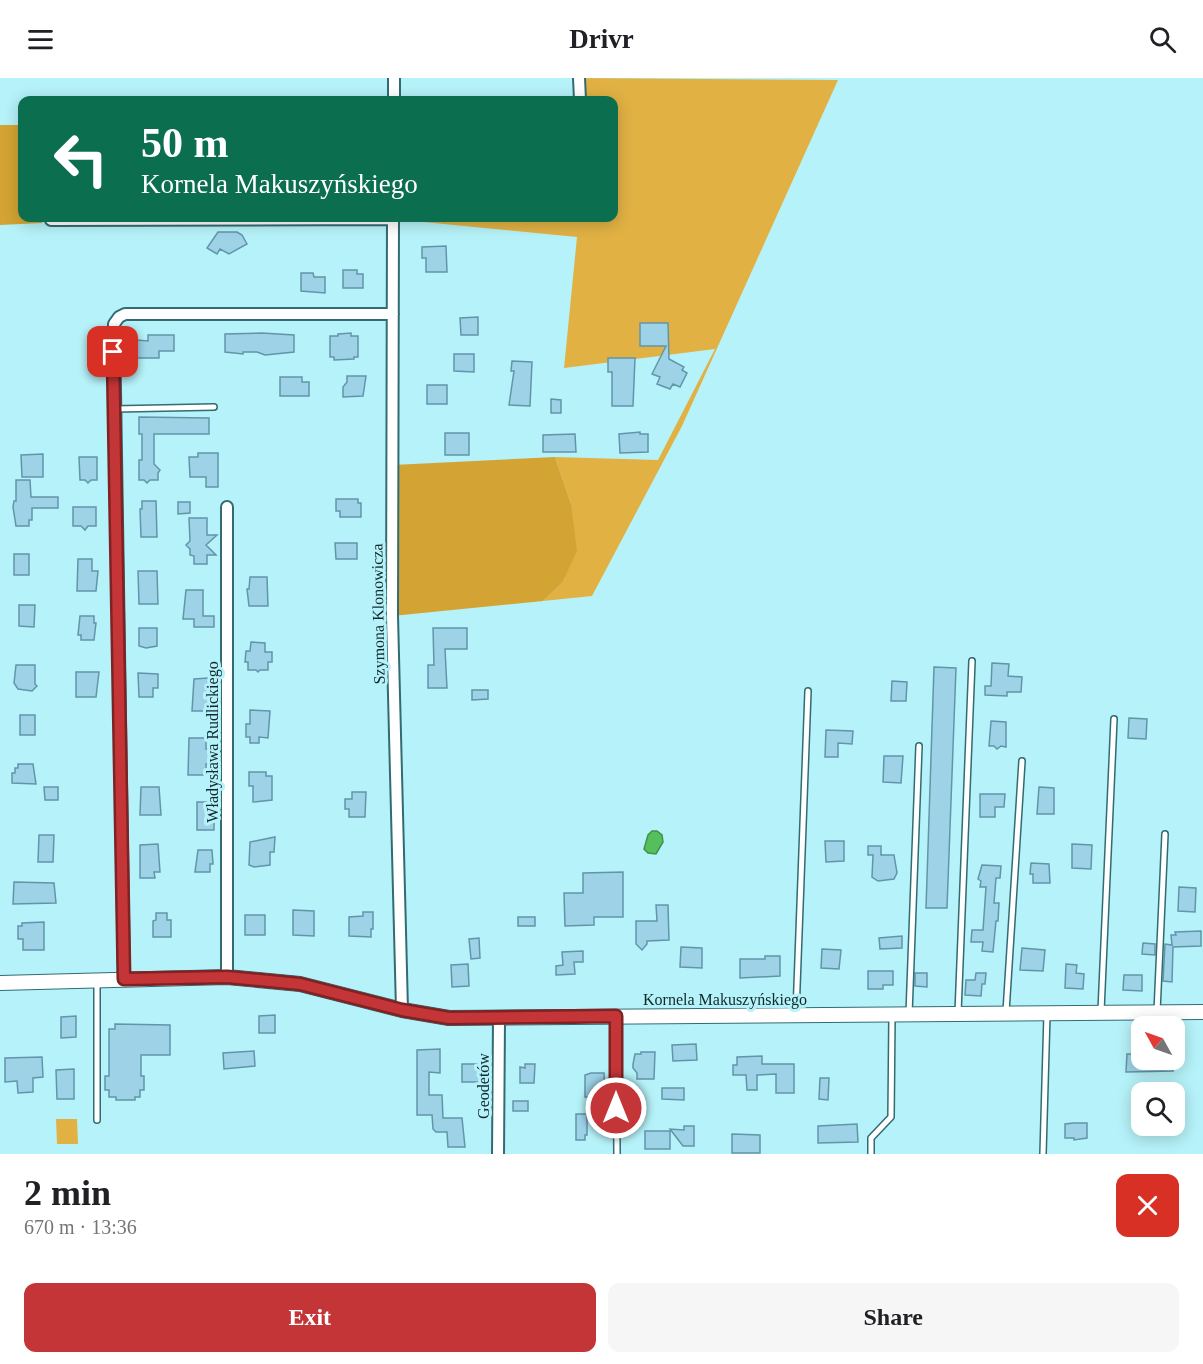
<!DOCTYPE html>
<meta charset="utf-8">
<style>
:root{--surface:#fff;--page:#f6f6f6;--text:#202124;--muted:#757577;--accent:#c43537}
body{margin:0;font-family:"Times New Roman",serif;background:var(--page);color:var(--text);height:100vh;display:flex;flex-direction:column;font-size:22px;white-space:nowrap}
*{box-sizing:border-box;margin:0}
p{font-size:20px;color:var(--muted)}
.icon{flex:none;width:33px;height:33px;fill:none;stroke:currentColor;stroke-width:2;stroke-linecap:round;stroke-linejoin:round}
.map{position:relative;height:1076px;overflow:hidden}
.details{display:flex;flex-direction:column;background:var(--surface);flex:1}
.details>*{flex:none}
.hud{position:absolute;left:18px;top:18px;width:600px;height:126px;border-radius:12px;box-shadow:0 3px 15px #0003;background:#0b6e4f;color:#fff;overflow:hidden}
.needle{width:39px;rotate:310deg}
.tools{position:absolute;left:1131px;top:938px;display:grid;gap:12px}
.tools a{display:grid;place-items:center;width:54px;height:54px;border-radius:12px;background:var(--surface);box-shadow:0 3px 15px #0003;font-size:30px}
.pin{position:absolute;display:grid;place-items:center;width:51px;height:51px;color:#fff;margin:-26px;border-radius:12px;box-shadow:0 3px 9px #0006}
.me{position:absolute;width:66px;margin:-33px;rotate:0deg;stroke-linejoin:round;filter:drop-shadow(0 0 4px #0008)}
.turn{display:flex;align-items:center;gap:21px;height:126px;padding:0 24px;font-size:27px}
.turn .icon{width:78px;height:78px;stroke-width:2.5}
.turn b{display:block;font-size:42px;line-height:51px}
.round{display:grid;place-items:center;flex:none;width:63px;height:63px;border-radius:12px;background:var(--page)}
.headline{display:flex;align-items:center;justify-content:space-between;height:102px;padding:0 24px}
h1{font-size:36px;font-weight:700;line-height:45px}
.cta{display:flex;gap:12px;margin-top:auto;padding:12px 24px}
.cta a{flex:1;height:69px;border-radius:12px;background:var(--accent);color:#fff;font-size:24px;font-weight:700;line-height:69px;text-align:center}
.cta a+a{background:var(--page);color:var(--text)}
header{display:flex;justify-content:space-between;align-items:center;height:78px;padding:0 24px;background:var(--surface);font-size:27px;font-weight:700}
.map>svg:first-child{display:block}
</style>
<header><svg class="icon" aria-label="menu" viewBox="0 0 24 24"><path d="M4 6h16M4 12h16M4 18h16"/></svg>Drivr<svg class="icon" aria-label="search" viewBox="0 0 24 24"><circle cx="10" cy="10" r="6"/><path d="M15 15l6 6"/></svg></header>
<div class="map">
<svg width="1203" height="1076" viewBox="0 0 1203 1076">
<rect width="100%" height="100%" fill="#b6f2f9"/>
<path fill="#e1b144" d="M579 0 838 2 682 348 592 518 543 523 562 505 571 426 555 379 658 382 715 271 564 290 577 159 393 141V140H614V22H580Z
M56 1041H77L78 1066H57Z"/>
<path fill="#d3a433" d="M0 47H22V140H42V145L0 147Z
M555 379 571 426 577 473 562 505 543 523 392 538 393 387Z"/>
<path fill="#55bf5b" stroke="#40924d" stroke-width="1.5" d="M652 753H657L662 757 663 764 656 776 648 775 644 771 648 757Z"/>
<path fill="#9dd2e7" stroke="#6395a9" stroke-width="1.5" d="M218 154H237L242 157 247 166 229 176 220 171 217 176 207 170Z
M446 168 447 194H426V180H422V169Z
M343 192H357V196H363V210H343Z
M301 195H313L314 199H325V215L301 213Z
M478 239V257H461L460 240Z
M640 245H668L669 281 684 289 682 292 687 295 680 309 673 306 670 311 657 306 660 299 652 296 666 268H640Z
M262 255 294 257V274L265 277 257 274H243V276L225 274V256Z
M351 255V258H358V279H354V281L334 282V279H330V258H338V256Z
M148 257H174V273H159V280H136L137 262 148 263Z
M454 276H474V294L454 293Z
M608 280H635L633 328H612V294H608Z
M512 283 532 284 530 328 509 327 514 293H511Z
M347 298H366L363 318 343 319V309L347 304Z
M280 299H302V304H309V318H280Z
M427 307H447V326H427Z
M551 321 561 322V335H551Z
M139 339 209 340V356H154V386L160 392 158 395V402H150L147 405 144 402H139V382H142V356H139Z
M640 354V356H648V374L620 375 619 356Z
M445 355H469V377H445Z
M575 356 576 374H543V357Z
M198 375H218V409H206V399H190L189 379H198Z
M43 376V399H22L21 377Z
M79 379H97V402H91L88 405 85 402H80Z
M16 402H30L31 419H58V430H32V442H29V448H16L13 429 14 423H16Z
M336 421H358V425H361V439H340V433H336Z
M142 423H156L157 459H141L140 431H142Z
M178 424H190V435L178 436Z
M73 429H96V448H88L85 452 81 448H73Z
M189 440H207V457H217L206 467 216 477H207V486H194V478L190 477V471L186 467 190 463Z
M335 465H357V481H336Z
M14 476H29V497H14Z
M78 481H92V493H98L96 513H77Z
M138 493H157L158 526H139Z
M250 499H267L268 528H249L247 511H249Z
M186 512H203V538H214V549H194V541H183Z
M19 527H35L34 549 19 548Z
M80 538H94V545H96L94 562H81V557H78Z
M139 550H157V568L146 570 139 568Z
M433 550H467V571H445L447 610H428V587H434Z
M251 564 265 565V574H272V584H268V592H260L258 594 256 592H248V584H245L246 573H250Z
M992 585 1009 586 1008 598 1022 599 1021 614H1007V618L985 617V608H991Z
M16 587H35V606L37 608 32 613 18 611 14 605Z
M934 589 956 590 947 830H926Z
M76 594H99L96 619H76Z
M138 595 158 596V610H153V619H139Z
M208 600 209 617H212V633H192L194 601Z
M892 603 907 604 906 623H891Z
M472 612H488V621L472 622Z
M250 632 270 633 268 660 259 659V665H250V659H246V646H250Z
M20 637H35V657H20Z
M1129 640 1147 641 1146 661 1128 660Z
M991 643 1006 644V669L1001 668 997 671 994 668H989Z
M826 652 853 653 852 666 838 665V679H825Z
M189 660H206V671H209V678L208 686H206V697H188Z
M884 678H903L901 705 883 704Z
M18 686H33L36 706 12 705V695H15V690H18Z
M249 694H266V698H272V722L253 724V708H249Z
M44 709H58V722H45Z
M141 709H159L161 737H140Z
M1039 709 1054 710V736H1037Z
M352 714H366L365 739H349V731H345V721H352Z
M980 716H1005L1004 729H995V739H980Z
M197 724H214V752H197Z
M39 757H54L53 784H38Z
M275 759 274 774H270V787L254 789 249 787 250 764Z
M825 763H844V783L826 784Z
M158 766 160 794H154L155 800H140V767Z
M1072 766 1092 767 1091 791 1072 790Z
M868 768H881V777H894L897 795 894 801 878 803 872 799 873 777H868Z
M198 772H212L213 786H210V794H195Z
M1031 785 1049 786 1050 805H1033V796H1030Z
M982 787 1001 788 1000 800H996L994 825H999L998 843H996L993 874 982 873 983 864H971L972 852H983L986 809H980L981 803 978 801Z
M623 794V839H594V847L565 848 564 815H583V795Z
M14 804 54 805 56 825 13 826Z
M1179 809 1196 810 1195 834 1178 833Z
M656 827H668L669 862 647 863V866L642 872 636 866V843H657Z
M293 832 314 833V858L293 857Z
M363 834H373V851H371V859L349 858V839L363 838Z
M156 835H167V842H171V859H153V843L156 842Z
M245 837H265V857H245Z
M518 839H535V848H518Z
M44 844V872H23V861H18V848H22V845Z
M1201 853V868L1173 869 1172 904 1163 903 1165 866 1172 867 1171 857H1176L1175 854Z
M902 858V870L880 871 879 860Z
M479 860 480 880 471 881 469 861Z
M1143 865 1155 866V877L1142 876Z
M681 869 702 870V890L680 889Z
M1022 870 1045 872 1043 893 1020 892Z
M822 871 841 872 839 891 821 890Z
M583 873V884H574L575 896 556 897V888L563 887 562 874Z
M765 878H780V898L740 900V881H765Z
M468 886 469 908 452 909 451 887Z
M1066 886 1077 887 1076 895 1084 896 1083 911 1065 910Z
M868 893H893V907H883V911H868Z
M915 895H927V909L915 908Z
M976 895H986L985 906H982L981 918 965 917 966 902H975Z
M1124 897H1142V913L1123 912Z
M275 937V955H259V938Z
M76 938V959L61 960V939Z
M115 946 170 947V977H141V998H144V1012H140V1019H135V1022H116V1019H109V1012H105V998H109V951H115Z
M696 966 697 982 673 983 672 967Z
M440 971V995L429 994V1017H442L443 1040H462L465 1069H448L447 1054H436L433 1051 432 1037H417V972Z
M254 973 255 988 224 991 223 975Z
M641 974H655L654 1001H637V995L633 990V986L635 976H641Z
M1127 976H1141V981H1173V993L1126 994Z
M762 978V986H794V1015H776V996L757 997V1012H747L746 997H733V987H737V979Z
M42 979 43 999 33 1000V1014L18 1015 17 1003 5 1004V980Z
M462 986H483V1004H462Z
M525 986H535L534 1005H520V989L525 990Z
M74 991V1021H57L56 992Z
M591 995H604L605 1019H585V997Z
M820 1000H829L828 1022 819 1021Z
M662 1010H684V1022L662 1021Z
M513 1023H528V1033H513Z
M576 1036H587V1057H585V1062H576Z
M1073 1045H1087V1060L1074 1062V1060H1065V1046Z
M857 1046 858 1064 818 1065V1048Z
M684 1048H694V1068H683L670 1051 684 1052Z
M645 1053H670V1071H645Z
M732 1056 760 1057V1075H732Z"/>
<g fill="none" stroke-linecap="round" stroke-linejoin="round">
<defs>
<path id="service" d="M114 331 214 329
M97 903V1042
M1101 933 1114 641
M1006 934 1022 683
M1157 934 1165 756
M796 935 808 613
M958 935 972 583
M909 936 919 668
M616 940 617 1076
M871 1076V1060L891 1039 892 938
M1043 1076 1047 936"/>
<path id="minor" d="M579 0 580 22
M394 22V0
M393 140 392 538 402 932
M51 142 393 141
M227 429V899
M124 901 114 246 119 239 125 236H393
M498 1076 499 941"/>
<path id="tertiary" d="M0 905 227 899 300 906 402 932 449 940 1203 934"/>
</defs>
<use href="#service" stroke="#326c72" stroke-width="8"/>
<use href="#minor" stroke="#326c72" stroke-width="14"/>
<use href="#tertiary" stroke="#326c72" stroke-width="16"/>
<use href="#service" stroke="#fff" stroke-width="5"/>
<use href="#minor" stroke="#fff" stroke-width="10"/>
<use href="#tertiary" stroke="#fff" stroke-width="14"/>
</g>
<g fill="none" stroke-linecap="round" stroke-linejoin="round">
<defs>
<path id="route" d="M113 274 124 901 227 899 300 906 402 932 449 940 616 938V1030"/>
</defs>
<use href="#route" stroke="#7f2224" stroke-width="15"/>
<use href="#route" stroke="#c43537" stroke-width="10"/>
</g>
<g text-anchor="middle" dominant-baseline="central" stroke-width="6" stroke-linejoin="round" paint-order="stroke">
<g font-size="16" fill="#10282b" stroke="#b6f2f9">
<text transform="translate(378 536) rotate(-91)">Szymona Klonowicza</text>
<text transform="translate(212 664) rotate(-90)">Władysława Rudlickiego</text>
<text x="725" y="921">Kornela Makuszyńskiego</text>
<text transform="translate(483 1008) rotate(-90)">Geodetów</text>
</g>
</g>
</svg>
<div class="tools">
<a><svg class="needle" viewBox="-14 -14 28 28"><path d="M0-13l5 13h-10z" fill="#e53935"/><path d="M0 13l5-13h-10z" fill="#757577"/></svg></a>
<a><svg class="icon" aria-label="search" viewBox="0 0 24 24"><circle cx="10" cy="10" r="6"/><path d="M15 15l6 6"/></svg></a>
</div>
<div class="pin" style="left:113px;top:274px;background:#d93025"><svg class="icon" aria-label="arrive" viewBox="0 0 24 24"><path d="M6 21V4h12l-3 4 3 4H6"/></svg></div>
<svg class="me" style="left:616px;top:1030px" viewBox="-20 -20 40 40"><circle r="17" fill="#c43537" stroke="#fff" stroke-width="3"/><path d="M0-11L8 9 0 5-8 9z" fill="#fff"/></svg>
<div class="hud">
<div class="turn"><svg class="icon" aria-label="left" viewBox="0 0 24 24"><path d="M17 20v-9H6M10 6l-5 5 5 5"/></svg><div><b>50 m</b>Kornela Makuszyńskiego</div></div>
</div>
</div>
<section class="details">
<div class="headline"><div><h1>2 min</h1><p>670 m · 13:36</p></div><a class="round" style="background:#d93025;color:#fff"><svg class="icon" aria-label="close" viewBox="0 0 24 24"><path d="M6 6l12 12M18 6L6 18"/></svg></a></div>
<div class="cta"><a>Exit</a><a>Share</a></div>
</section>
